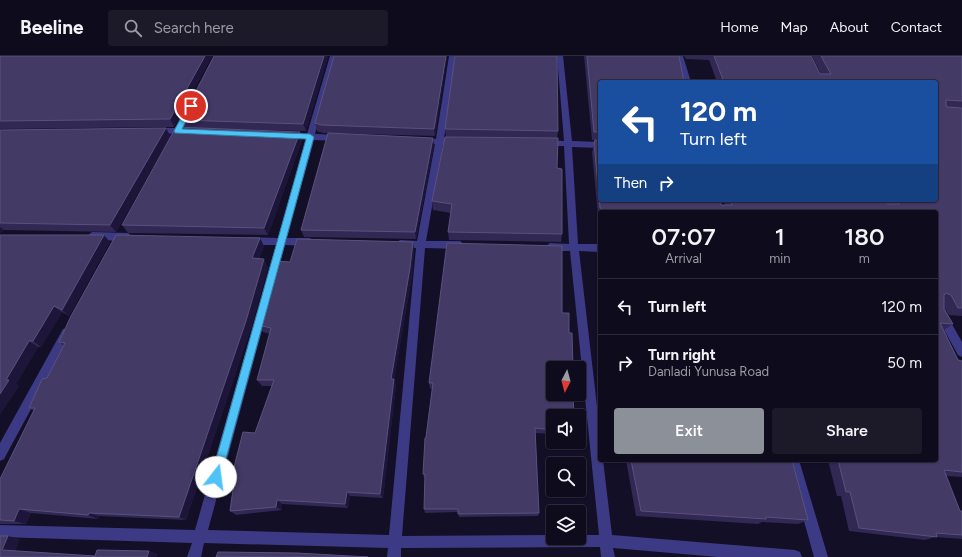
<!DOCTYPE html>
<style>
:root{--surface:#0e0b1c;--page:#1c1929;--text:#f1f3f6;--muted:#9b9ba3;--line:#2e2b3b;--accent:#8c9099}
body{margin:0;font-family:Figtree,sans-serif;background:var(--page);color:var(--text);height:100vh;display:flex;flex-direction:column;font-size:15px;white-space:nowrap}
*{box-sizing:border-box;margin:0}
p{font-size:13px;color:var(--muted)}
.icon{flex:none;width:22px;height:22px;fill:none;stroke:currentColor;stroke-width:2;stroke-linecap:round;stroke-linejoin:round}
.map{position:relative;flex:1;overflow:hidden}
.panel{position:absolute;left:598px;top:154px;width:340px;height:252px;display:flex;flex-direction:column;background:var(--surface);border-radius:4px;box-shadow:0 1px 3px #0004,0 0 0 1px var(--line)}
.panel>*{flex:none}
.guide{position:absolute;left:598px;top:24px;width:340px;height:122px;border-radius:4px;box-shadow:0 1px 3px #0004,0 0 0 1px var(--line);background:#1a4fa0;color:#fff;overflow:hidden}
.needle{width:26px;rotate:186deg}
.controls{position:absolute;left:546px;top:305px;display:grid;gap:8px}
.controls a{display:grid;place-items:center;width:40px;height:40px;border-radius:4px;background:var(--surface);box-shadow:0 1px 3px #0004,0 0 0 1px var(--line);font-size:20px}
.pin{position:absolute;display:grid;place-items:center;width:34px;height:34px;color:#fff;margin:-17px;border:2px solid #fff;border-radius:50%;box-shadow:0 1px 4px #0007}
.me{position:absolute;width:44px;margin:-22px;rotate:15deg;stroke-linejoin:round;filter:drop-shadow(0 0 3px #0008)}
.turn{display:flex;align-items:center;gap:14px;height:84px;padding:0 16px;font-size:18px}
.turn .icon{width:52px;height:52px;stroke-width:2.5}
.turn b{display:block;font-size:28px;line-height:34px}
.then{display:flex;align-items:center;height:38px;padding:0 16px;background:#0003;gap:8px;font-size:15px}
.eta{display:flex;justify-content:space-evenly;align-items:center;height:68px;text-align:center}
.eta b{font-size:24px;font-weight:600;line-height:28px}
.cta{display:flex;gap:8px;margin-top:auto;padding:8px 16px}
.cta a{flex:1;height:46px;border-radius:4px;background:var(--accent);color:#fff;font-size:16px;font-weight:600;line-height:46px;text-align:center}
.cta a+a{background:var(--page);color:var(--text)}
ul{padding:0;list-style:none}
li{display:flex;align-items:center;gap:12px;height:56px;padding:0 16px;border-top:1px solid var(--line)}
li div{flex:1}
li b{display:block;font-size:15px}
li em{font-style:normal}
header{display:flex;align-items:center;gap:24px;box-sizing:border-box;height:56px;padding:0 20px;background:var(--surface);border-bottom:1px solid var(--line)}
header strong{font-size:19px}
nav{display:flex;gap:22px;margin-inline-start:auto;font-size:14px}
.search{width:280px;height:36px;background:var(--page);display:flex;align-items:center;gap:10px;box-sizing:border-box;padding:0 14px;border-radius:4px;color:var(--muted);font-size:15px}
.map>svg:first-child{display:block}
</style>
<header>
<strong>Beeline</strong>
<div class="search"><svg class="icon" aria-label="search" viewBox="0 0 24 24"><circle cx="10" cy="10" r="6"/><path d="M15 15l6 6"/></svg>Search here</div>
<nav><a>Home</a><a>Map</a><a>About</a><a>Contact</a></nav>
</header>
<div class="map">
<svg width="962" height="501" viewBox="0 0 962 501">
<rect width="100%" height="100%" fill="#130f26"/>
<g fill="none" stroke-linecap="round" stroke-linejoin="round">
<path fill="#3d3a85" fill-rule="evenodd" d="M330 0H336L315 78 340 79 344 82 340 85 314 84 287 182H310L315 186 310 190 285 189 208 474 389 479 416 192H400L395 188 400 184 417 185 435 88H420L416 85 420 82 436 83 449 0H455L444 83H456L460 86 456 89 443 88 426 185H460L465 189 460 193 425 192 402 480 553 479V482H579V479H599L570 195H550L545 191 550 187 569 188 564 90H544L540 87 544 84 564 85 557 0H563L572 85 600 86V92L572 91 578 188H600V196L579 195 600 376V404H603L612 479 795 494 800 496 802 501H718L613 492 615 501H601L600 491 401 492V501H387L388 492 204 487 201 501H187L192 487 0 481V469L195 474 276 189H248L243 185 248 181 278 182 306 83H288L284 80 288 77 307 78Z
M677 0H683L691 26H683Z
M154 72H186L190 75 186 78 151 77V73Z
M92 176 128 177 133 181 128 185 92 184 87 180Z
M936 246 940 247 962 286V301L958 299 936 259Z
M67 272 71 273 72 276 71 279 4 403 0 405V387L63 273Z
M787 404H799L828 501H814Z"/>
</g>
<path fill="#312854" d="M0 0H212L174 71 0 73Z
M214 0H328L306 75 185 72 181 64Z
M447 0 435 80 323 77 317 75 315 67Z
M584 0H679L600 26V84H592Z
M684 0H811L820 18H821L812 0H962V260L949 259 944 251 953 268 944 274 958 304 962 305V421L946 420 960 455H962V483L935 481 925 484 849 475 841 440H837L828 404H936V156H600V170L599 160H598L592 96 595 84 721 149H725L724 144H936V26H717L709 4 686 3Z
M166 72 170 80 116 176 4 174 0 177V74Z
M445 73 558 75 557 82 446 81Z
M300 76 302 84 268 179 128 177 122 169Z
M434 89 416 183 304 181 301 174Z
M557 112 562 178 561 186 449 184 448 176 451 157 433 154 432 145Z
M0 179 110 186 69 260 62 256 41 291H38L16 328 19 330 0 358Z
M447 187 553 360V378L535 377 539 457 538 460 459 461 458 456 425 457 424 453 425 422H424L423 418 426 381 432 333 430 332 429 327Z
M264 190 259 203 268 211 251 272 186 464 99 460 98 463 31 457 26 468H0V423L34 355 29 352 47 322 63 290 59 286Z
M414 193 412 220 394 323 396 329 383 442 350 440 348 452 282 448V454L236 459 230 455 234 421 232 419 255 377 272 330H262L257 324 270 278 263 276 258 269 290 206Z
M626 404H792L808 464 798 468 762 466 758 468 636 460Z"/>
<path fill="#1d163a" d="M205 0H212L174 71 170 63Z
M324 0H328L306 75 303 68Z
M446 0H447L435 80 434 73Z
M166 72 170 80 116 176 110 169Z
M300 76 302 84 268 179 264 172Z
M433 82 434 89 416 183 415 176Z
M0 171 4 174 0 177Z
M104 179 110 186 69 260 62 254Z
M260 182 264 190 257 210 252 202Z
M413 186 414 193 412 220 394 323 396 329 383 442 380 438 391 323Z
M264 203 268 211 251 272 186 464 179 461Z
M54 250 62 256 41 291 33 285Z
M29 285 38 291 16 328 19 330 0 358V338L6 324Z
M347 436 350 440 348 452 345 448Z
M277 444 282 448V454L276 451Z
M19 453 31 457 26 468 14 465Z
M89 457 99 460 98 463 88 459Z
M8 480 20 483 15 497 2 494Z
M149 495 158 498 157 501H147Z"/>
<path fill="#433a66" stroke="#5a527e" d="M0 0H205L170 63 0 65Z
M214 0H324L303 68 181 64Z
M334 0H446L434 73 321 69 315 67Z
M455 0H557L558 75 445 73Z
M587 0H679L684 26H600V76H594Z
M714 0H811L820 18H831L821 0H962V45L946 44V49L947 51 962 52V252H958L951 239 946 237 944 239V253L953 268 940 267 958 304 962 305V416L944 414 960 455H962V479L936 477 937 481 859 472 850 436H846L838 404H936V156H602L601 152H600L594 87 595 84 600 85V144H720L721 149H732L731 144H886L888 148H899L897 144H936V26H724Z
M176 71 300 76 264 172 122 169Z
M166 72 110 169 0 167V74Z
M328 77 433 82 415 176 301 174Z
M445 81 558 82 557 112 562 113V178L448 176 452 148 432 145Z
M0 179H104L62 254 54 250 33 285H29L6 324H9L0 338Z
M116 179 260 182 252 202 264 203 246 265 179 461 89 457 88 459 19 453 14 465 0 464V423L35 352H29L42 323 47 322 65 287 59 286 71 260Z
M297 183 413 186 410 212 391 323H394L380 438 347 436 345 448 277 444 276 451 230 455 235 419H232L243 376 255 377 274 324H257L271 272 258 269 276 205 290 206Z
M447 187 562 190V257H569V277H572L573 312H553V338H573L574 360H553V374L535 372 539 457 458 458V453H424L425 418H423L425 382 426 381 433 327H429Z
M631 404H792L808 464 766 461V463L641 455Z
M0 480H8L2 494 95 500 97 494 149 495 147 501H0Z
M218 496 297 497 368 501H216Z"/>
<path fill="#4fc3f7" stroke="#337fa1" d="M188 48H193L194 50 182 73 310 78 314 81 221 421 220 425 216 426 212 425 211 421 306 83 175 77 174 75Z"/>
</svg>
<div class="controls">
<a><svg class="needle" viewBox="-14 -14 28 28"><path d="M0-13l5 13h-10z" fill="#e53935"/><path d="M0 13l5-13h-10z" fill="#9b9ba3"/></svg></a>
<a><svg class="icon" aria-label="sound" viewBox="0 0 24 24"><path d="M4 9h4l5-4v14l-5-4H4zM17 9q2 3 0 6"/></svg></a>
<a><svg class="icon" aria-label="search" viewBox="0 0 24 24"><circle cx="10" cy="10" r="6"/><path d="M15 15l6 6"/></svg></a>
<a><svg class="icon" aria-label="layers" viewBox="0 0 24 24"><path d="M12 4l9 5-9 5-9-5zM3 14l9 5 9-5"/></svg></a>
</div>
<div class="pin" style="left:191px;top:50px;background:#d93025"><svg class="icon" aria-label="arrive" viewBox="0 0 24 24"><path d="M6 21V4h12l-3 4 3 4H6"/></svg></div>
<svg class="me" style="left:216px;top:421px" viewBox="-20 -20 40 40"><circle r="19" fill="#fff"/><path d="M0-13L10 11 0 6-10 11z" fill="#4fc3f7"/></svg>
<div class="guide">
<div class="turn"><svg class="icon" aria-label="left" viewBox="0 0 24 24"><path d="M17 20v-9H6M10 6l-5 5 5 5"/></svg><div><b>120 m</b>Turn left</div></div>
<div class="then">Then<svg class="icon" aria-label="right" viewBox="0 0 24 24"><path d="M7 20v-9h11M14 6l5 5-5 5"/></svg></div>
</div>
<section class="panel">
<div class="eta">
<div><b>07:07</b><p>Arrival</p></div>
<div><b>1</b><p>min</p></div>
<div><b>180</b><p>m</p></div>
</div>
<ul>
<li><svg class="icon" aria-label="left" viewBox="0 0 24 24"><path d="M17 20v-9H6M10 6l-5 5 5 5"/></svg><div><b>Turn left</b></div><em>120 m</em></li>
<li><svg class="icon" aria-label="right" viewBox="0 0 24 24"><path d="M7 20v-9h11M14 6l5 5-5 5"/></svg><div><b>Turn right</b><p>Danladi Yunusa Road</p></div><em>50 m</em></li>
</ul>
<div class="cta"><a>Exit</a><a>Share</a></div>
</section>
</div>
